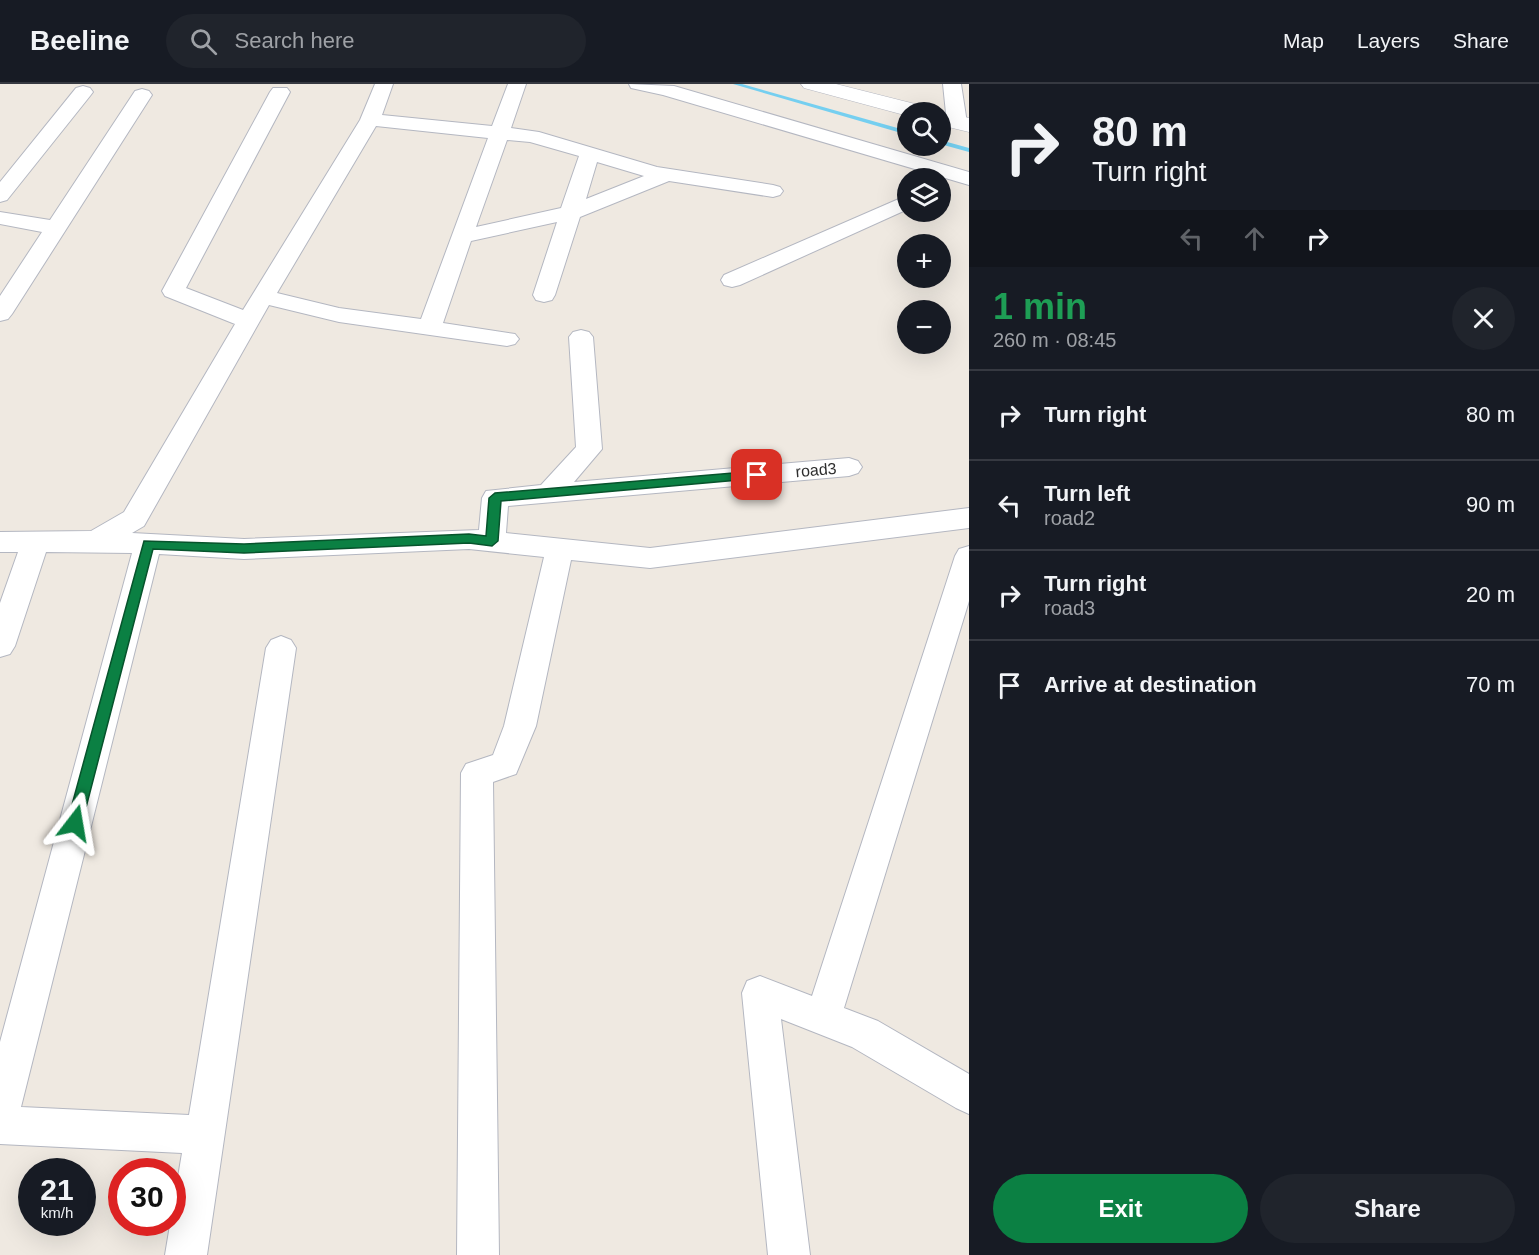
<!DOCTYPE html>
<meta charset="utf-8">
<style>
:root{--surface:#171b24;--page:#20242c;--text:#f1f3f6;--muted:#9ea1a6;--line:#363941;--accent:#0b8043}
body{margin:0;font-family:Helvetica,sans-serif;background:var(--page);color:var(--text);height:100vh;display:flex;flex-direction:column;font-size:22px;white-space:nowrap}
*{box-sizing:border-box;margin:0}
p{font-size:20px;color:var(--muted)}
.icon{flex:none;width:33px;height:33px;fill:none;stroke:currentColor;stroke-width:2;stroke-linecap:round;stroke-linejoin:round}
.map{position:relative;flex:1;overflow:hidden}
.side{display:flex;flex-direction:column;background:var(--surface);width:570px}
.side>*{flex:none}
.banner{background:#171b24;color:var(--text);overflow:hidden}
.controls{position:absolute;left:897px;top:18px;display:grid;gap:12px}
.controls a{display:grid;place-items:center;width:54px;height:54px;border-radius:50%;background:var(--surface);box-shadow:0 6px 24px #0002;font-size:30px}
.speed{position:absolute;left:18px;top:1074px;display:flex;gap:12px;font-size:30px;font-weight:700;text-align:center}
.speed>*{display:grid;place-content:center;width:78px;height:78px;border-radius:50%;background:var(--surface);box-shadow:0 6px 24px #0002;line-height:1}
.speed small{font-size:15px;font-weight:400}
.speed .limit{border:9px solid #d22;background:#fff;color:#111}
.pin{position:absolute;display:grid;place-items:center;width:51px;height:51px;color:#fff;margin:-26px;border-radius:12px;box-shadow:0 3px 9px #0006}
.me{position:absolute;width:66px;margin:-33px;rotate:14deg;stroke-linejoin:round;filter:drop-shadow(0 0 4px #0008)}
.turn{display:flex;align-items:center;gap:21px;height:126px;padding:0 24px;font-size:27px}
.turn .icon{width:78px;height:78px;stroke-width:2.5}
.turn b{display:block;font-size:42px;line-height:51px}
.lanes{display:flex;align-items:center;height:57px;padding:0 24px;background:#0003;justify-content:center;gap:30px;direction:ltr}
.lanes .off{opacity:.35}
.round{display:grid;place-items:center;flex:none;width:63px;height:63px;border-radius:32px;background:var(--page)}
.overview{display:flex;align-items:center;justify-content:space-between;height:102px;padding:0 24px}
h1{font-size:36px;font-weight:600;line-height:45px;color:#1e9e55}
.action{display:flex;gap:12px;margin-top:auto;padding:12px 24px}
.action a{flex:1;height:69px;border-radius:36px;background:var(--accent);color:#fff;font-size:24px;font-weight:600;line-height:69px;text-align:center}
.action a+a{background:var(--page);color:var(--text)}
ul{padding:0;list-style:none}
li{display:flex;align-items:center;gap:18px;height:90px;padding:0 24px;border-top:2px solid var(--line)}
li div{flex:1}
li b{display:block;font-size:22px}
li em{font-style:normal}
header{display:flex;align-items:center;gap:36px;box-sizing:border-box;height:84px;padding:0 30px;background:var(--surface);border-bottom:2px solid var(--line)}
header strong{font-size:28px}
nav{display:flex;gap:33px;margin-inline-start:auto;font-size:21px}
.search{width:420px;height:54px;background:var(--page);display:flex;align-items:center;gap:15px;box-sizing:border-box;padding:0 21px;border-radius:33px;color:var(--muted);font-size:22px}
main{display:flex;flex:1;min-height:0}
.map>svg:first-child{display:block}
</style>
<header>
<strong>Beeline</strong>
<div class="search"><svg class="icon" aria-label="search" viewBox="0 0 24 24"><circle cx="10" cy="10" r="6"/><path d="M15 15l6 6"/></svg>Search here</div>
<nav><a>Map</a><a>Layers</a><a>Share</a></nav>
</header>
<main>
<div class="map">
<svg width="969" height="1171" viewBox="0 0 969 1171">
<rect width="100%" height="100%" fill="#efe9e1"/>
<g fill="none" stroke-linecap="round" stroke-linejoin="round">
<path fill="#75cff0" fill-rule="evenodd" d="M733 0H742L908 47V51Z
M940 56 969 64V68L940 60Z"/>
<defs>
<path id="minor" d="M375 0H393L382 31 492 42 508 0H526L511 44 539 48 657 83 773 101 780 103 783 107 780 111 773 113 669 97 580 133 555 211 552 216 544 218 536 216 533 211 557 138 471 157 443 239 515 250 519 255 515 260 507 262 339 238 269 221 144 442 132 449 244 455 479 446 482 414 486 407 541 401 576 363 569 253 573 248 581 246 589 248 593 253 602 365 574 398 849 374 858 377 862 383 858 389 849 392 508 422 506 449 650 464 969 424V444L650 484 571 476 536 642 516 690 493 698 499 1171H457L461 689 466 680 493 671 504 642 544 473 469 465 244 475 159 470 21 1023 189 1031 266 564 271 556 281 552 291 556 296 564 207 1171H165L182 1069 0 1060V958L132 469 46 468 15 562 10 570 0 573V519L18 468H0V448L91 447 124 428 235 240 165 212 162 207 270 8 273 4H287L290 8 186 204 243 226 360 36ZM376 42 488 54 421 235 339 224 277 209ZM507 56 530 58 579 72 561 124 476 143ZM597 78 644 92 586 115Z
M629 0 674 2 969 88V101L663 11 631 4Z
M943 0H961L967 39 964 43H950L947 39Z
M83 2 90 4 93 8 90 12 7 116 0 118V98L76 4Z
M142 5 149 7 152 11 12 230 8 235 0 237V212L42 148 0 140V128L50 136 135 7Z
M908 111V125L740 201 732 203 724 201 721 196 724 191Z
M969 462V517L844 924 878 937 969 990V1030L956 1024 852 963 781 935 810 1171H768L742 909 747 897 760 892 812 912 955 472 959 465Z"/>
<path id="tertiary" d="M801 0H836L927 23 930 28H908V32L804 4Z
M936 28H940L969 34V48L940 41V28Z"/>
</defs>
<use href="#minor" stroke="#b4b7c1" stroke-width="2"/>
<use href="#tertiary" stroke="#b4b7c1" stroke-width="1"/>
<use href="#minor" fill="#fff" fill-rule="evenodd"/>
<use href="#tertiary" fill="#fff" fill-rule="evenodd"/>
</g>
<path fill="#0b8043" stroke="#07532c" stroke-width="1.5" d="M757 387 761 388V394L501 417 498 457 492 462 469 459 244 469 153 465 82 739 80 744 75 746 69 744 67 739 144 457 244 460 469 450 486 452 489 414 495 409Z"/>
<g text-anchor="middle" dominant-baseline="central" stroke-width="4.5" stroke-linejoin="round" paint-order="stroke">
<g font-size="16" fill="#2e2e2e" stroke="#fff">
<text transform="translate(816 386) rotate(-5)">road3</text>
</g>
</g>
</svg>
<div class="controls">
<a><svg class="icon" aria-label="search" viewBox="0 0 24 24"><circle cx="10" cy="10" r="6"/><path d="M15 15l6 6"/></svg></a>
<a><svg class="icon" aria-label="layers" viewBox="0 0 24 24"><path d="M12 4l9 5-9 5-9-5zM3 14l9 5 9-5"/></svg></a>
<a>+</a>
<a>−</a>
</div>
<div class="speed"><div>21<small>km/h</small></div><div class="limit">30</div></div>
<div class="pin" style="left:757px;top:391px;background:#d93025"><svg class="icon" aria-label="arrive" viewBox="0 0 24 24"><path d="M6 21V4h12l-3 4 3 4H6"/></svg></div>
<svg class="me" style="left:75px;top:739px" viewBox="-20 -20 40 40"><path d="M0-17L14 15 0 8-14 15z" fill="#0b8043" stroke="#fff" stroke-width="4"/></svg>
</div>
<section class="side">
<div class="banner">
<div class="turn"><svg class="icon" aria-label="right" viewBox="0 0 24 24"><path d="M7 20v-9h11M14 6l5 5-5 5"/></svg><div><b>80 m</b>Turn right</div></div>
<div class="lanes"><svg class="icon off" aria-label="left" viewBox="0 0 24 24"><path d="M17 20v-9H6M10 6l-5 5 5 5"/></svg><svg class="icon off" aria-label="ahead" viewBox="0 0 24 24"><path d="M12 20V5M6 11l6-6 6 6"/></svg><svg class="icon" aria-label="right" viewBox="0 0 24 24"><path d="M7 20v-9h11M14 6l5 5-5 5"/></svg></div>
</div>
<div class="overview"><div><h1>1 min</h1><p>260 m · 08:45</p></div><a class="round"><svg class="icon" aria-label="close" viewBox="0 0 24 24"><path d="M6 6l12 12M18 6L6 18"/></svg></a></div>
<ul>
<li><svg class="icon" aria-label="right" viewBox="0 0 24 24"><path d="M7 20v-9h11M14 6l5 5-5 5"/></svg><div><b>Turn right</b></div><em>80 m</em></li>
<li><svg class="icon" aria-label="left" viewBox="0 0 24 24"><path d="M17 20v-9H6M10 6l-5 5 5 5"/></svg><div><b>Turn left</b><p>road2</p></div><em>90 m</em></li>
<li><svg class="icon" aria-label="right" viewBox="0 0 24 24"><path d="M7 20v-9h11M14 6l5 5-5 5"/></svg><div><b>Turn right</b><p>road3</p></div><em>20 m</em></li>
<li><svg class="icon" aria-label="arrive" viewBox="0 0 24 24"><path d="M6 21V4h12l-3 4 3 4H6"/></svg><div><b>Arrive at destination</b></div><em>70 m</em></li>
</ul>
<div class="action"><a>Exit</a><a>Share</a></div>
</section>
</main>
